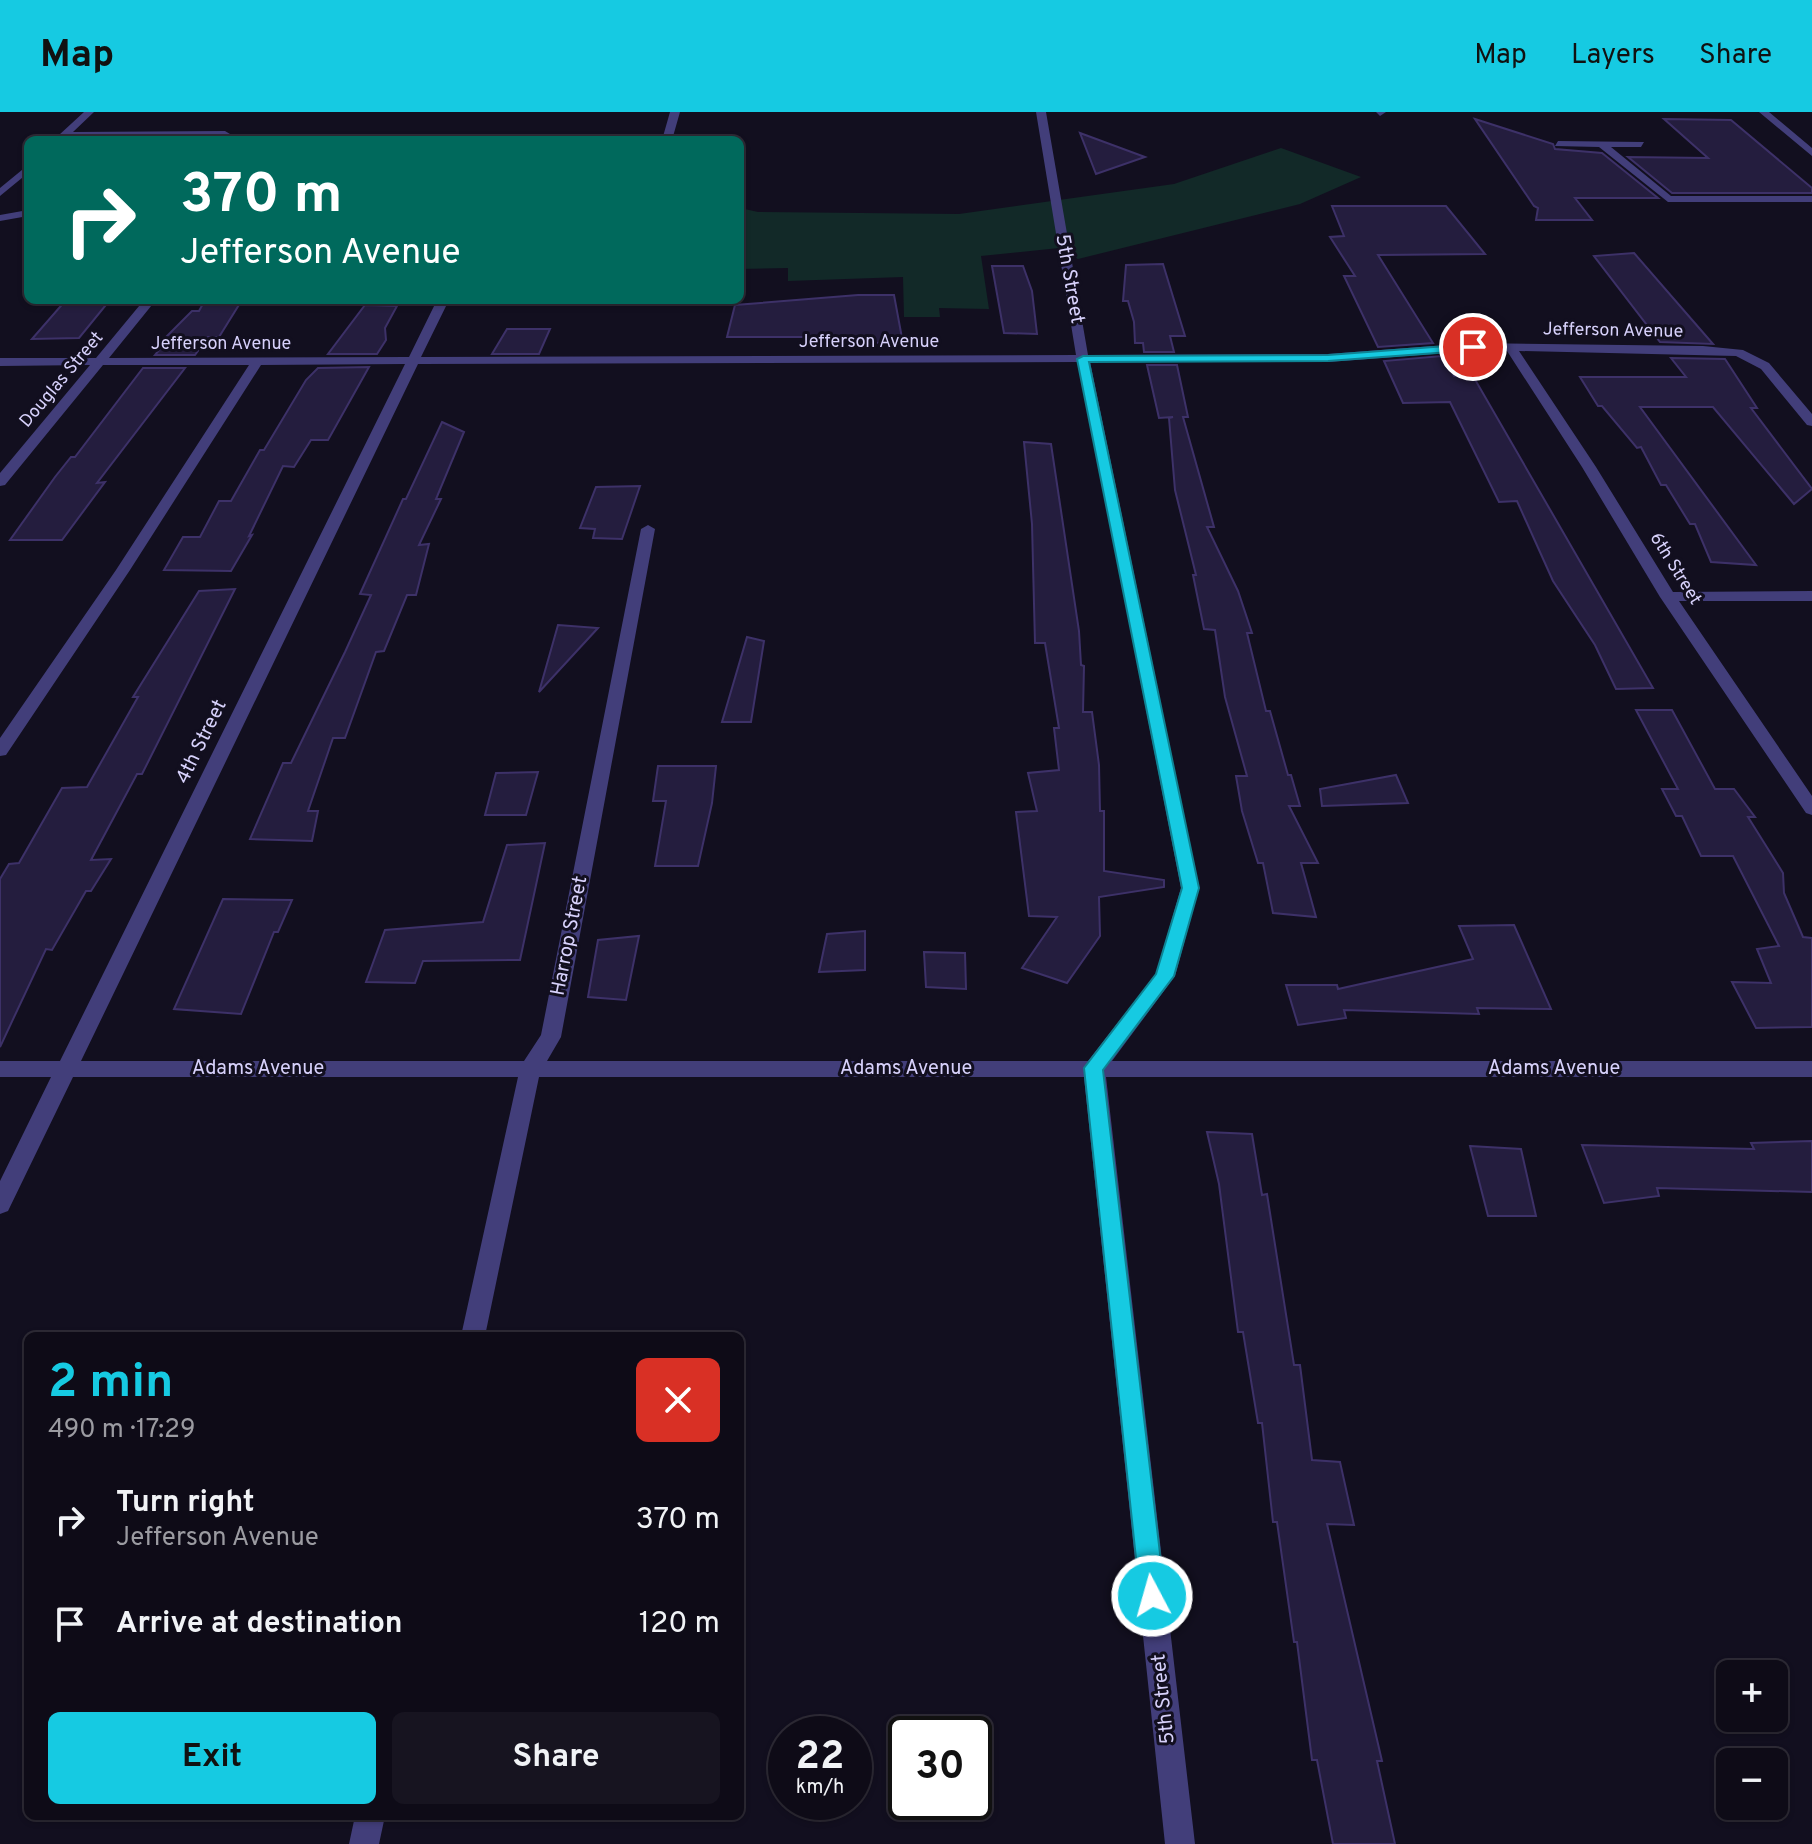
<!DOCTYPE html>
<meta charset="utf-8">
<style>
:root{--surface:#0e0b17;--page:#171420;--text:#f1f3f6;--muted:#9b9ba1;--line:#2e2b36;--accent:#16cae2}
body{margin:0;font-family:Overpass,sans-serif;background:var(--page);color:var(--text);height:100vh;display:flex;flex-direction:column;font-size:30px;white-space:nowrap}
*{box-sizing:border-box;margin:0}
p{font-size:26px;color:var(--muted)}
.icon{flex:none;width:44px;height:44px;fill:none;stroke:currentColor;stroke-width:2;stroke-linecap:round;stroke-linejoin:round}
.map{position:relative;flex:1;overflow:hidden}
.details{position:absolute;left:24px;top:1220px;width:720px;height:488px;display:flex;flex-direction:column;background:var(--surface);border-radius:12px;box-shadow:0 2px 6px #0004,0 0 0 2px var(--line)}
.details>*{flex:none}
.banner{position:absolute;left:24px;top:24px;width:720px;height:168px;border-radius:12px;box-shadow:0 2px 6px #0004,0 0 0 2px var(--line);background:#00695c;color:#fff;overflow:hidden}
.controls{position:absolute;left:1716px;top:1548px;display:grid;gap:16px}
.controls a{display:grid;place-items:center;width:72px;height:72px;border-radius:12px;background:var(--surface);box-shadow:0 2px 6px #0004,0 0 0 2px var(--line);font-size:40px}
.speed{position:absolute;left:768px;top:1604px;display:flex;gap:16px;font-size:40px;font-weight:700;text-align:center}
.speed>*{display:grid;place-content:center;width:104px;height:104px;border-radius:50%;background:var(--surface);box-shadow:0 2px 6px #0004,0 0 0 2px var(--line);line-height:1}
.speed small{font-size:20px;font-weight:400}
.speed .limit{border:4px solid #111;border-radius:12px;background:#fff;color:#111}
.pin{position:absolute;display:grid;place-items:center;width:68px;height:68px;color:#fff;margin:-34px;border:4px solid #fff;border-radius:50%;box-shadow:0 2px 8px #0007}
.me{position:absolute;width:88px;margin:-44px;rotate:354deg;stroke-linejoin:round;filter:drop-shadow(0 0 6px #0008)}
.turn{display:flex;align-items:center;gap:28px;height:168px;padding:0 24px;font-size:36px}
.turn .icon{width:104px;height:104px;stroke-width:2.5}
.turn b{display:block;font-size:56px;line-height:68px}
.round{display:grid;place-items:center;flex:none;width:84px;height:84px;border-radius:12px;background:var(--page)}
.overview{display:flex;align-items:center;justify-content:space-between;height:136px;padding:0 24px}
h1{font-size:48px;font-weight:700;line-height:60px;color:var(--accent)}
.action{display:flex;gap:16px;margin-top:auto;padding:16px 24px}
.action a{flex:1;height:92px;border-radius:12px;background:var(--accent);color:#111;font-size:32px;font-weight:700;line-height:92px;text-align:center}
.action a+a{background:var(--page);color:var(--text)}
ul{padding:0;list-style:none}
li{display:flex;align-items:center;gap:24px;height:104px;padding:0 24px}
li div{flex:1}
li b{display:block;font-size:30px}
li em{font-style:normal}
header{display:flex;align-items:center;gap:48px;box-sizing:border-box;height:112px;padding:0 40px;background:var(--accent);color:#111}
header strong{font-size:38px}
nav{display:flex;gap:44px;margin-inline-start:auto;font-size:28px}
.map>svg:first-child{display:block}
</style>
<header>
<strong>Map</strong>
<nav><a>Map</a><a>Layers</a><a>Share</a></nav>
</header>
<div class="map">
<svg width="1812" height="1732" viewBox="0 0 1812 1732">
<rect width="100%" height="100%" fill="#120f1f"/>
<path fill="#122928" d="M1281 36 1361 65 1300 92 1078 147 1059 136 981 144 989 197 939 196 940 205H904L903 165 788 169V156L740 157V96L758 100 959 102 1174 72Z"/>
<path fill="#241d3e" stroke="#3d3168" stroke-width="2" d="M1475 7 1553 32 1555 37 1602 41 1658 86H1575L1592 108H1536L1538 96 1534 94Z
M1664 7 1731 8 1812 76V81H1672L1628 45 1708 46Z
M1080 21 1145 45 1096 62Z
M1332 94H1446L1485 142 1378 143 1433 231 1378 235 1344 164H1355L1330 125 1344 124Z
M1634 141 1713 232 1660 230 1594 144Z
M1163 152 1185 224H1170L1174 240H1144L1143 231H1135L1134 210 1128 189H1123L1126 153Z
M992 154H1023L1032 179 1037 222 1004 221Z
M858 183H894L902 226H884V231L853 230 854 225H727L735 193Z
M66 188H110L79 226 32 227Z
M205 188H242L219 225H208L195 243H155L169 226H165L192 199H199Z
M365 193 397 194 385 216 386 228 377 242H328Z
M507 217H550L539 242H492Z
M1442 244 1454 264H1473L1653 576 1616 577 1595 533 1553 469 1517 389 1499 390 1450 290 1403 291 1384 249Z
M1671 246 1725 247 1757 296H1751L1812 377 1794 392 1713 295H1640L1756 453 1711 450 1695 412H1690L1666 373H1661L1641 335 1637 336 1602 294H1598L1580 265H1686Z
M1147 253H1177L1188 305H1183L1214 415H1207L1238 479 1252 521H1247L1266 599H1270L1288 663H1291L1300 694H1289L1318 751H1301L1316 805 1273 801 1263 751H1258L1242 699 1236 664H1247L1225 585 1215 518 1204 517 1193 463H1196L1175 378 1169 306 1173 305 1159 306Z
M369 255 328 328H311L294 355 283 354 249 424 252 423 231 459 164 458 183 425H200L219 389H231L260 338H264L306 268 318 256Z
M143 256H185L97 371 105 370 62 428H10L55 365 71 345H75Z
M442 310 464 320 436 387H441L419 433 429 432 416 483H407L384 539 376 540 345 626H333L308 699H318L312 729 250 727 283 651H291L345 540 371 483 360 482 403 387H406Z
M1024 330 1051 332 1079 519 1081 553 1084 554 1083 600H1092L1099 653 1100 699H1104V759L1164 768V775L1099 785 1100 824 1067 871 1022 856 1057 805 1029 804 1016 700 1037 699 1028 661 1059 658 1054 616H1059L1045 531H1035L1032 412Z
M640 374 622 427 593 426 595 417 580 416 596 375Z
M235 477 142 662H137L91 748 111 747 91 779H86L52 838 46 837 0 935V767L9 752 19 751 62 676 87 675 138 585H133L199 479Z
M558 513 598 516 539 580Z
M747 525 764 529 751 610H722Z
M1636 598H1672L1715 677H1734L1755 705H1748L1783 761 1784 781 1803 825 1812 826V915L1756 916 1732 870 1771 871 1757 837 1779 834 1733 744H1701L1682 704H1676L1662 677H1678Z
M658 654H716L712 691 698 754H655L666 689H653Z
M538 660 526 703H485L496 661Z
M1396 663 1408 691 1322 694 1320 677Z
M545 731 520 848 423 849 415 871 366 870 385 818 483 810 507 733Z
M223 787 292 788 278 820H274L241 902 174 897Z
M1514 813 1551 897 1477 896 1479 902 1344 898 1346 906 1298 913 1286 873H1337L1338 877 1473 847 1459 814Z
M865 819V858L819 860 827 822Z
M639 824 626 888 588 885 598 828Z
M924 840 965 841 966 877 926 875Z
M1207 1020 1252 1022 1262 1083 1267 1082 1294 1253H1300L1312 1348 1340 1350 1354 1413 1327 1412 1382 1649H1377L1395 1732H1333L1317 1648H1312L1297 1530H1294L1277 1410H1273L1262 1311H1258L1243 1220H1238L1219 1072Z
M1812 1029V1080L1657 1076 1659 1084 1604 1091 1582 1033 1754 1037 1751 1031Z
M1470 1034 1521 1037 1536 1104H1488Z"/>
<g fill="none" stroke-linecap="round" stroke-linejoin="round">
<path fill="#423e7a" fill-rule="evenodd" d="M84 0H94L73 20 225 19 230 22 225 25 59 27V23Z
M670 0H680L672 28H662Z
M1036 0H1046L1088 243 1328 242 1473 231 1703 234 1743 238 1769 251 1812 302V314L1807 313 1761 257 1736 244 1519 239 1596 355 1673 480 1812 479V489H1679L1812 684V703L1806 701 1660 485 1582 355 1507 239H1473L1328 250H1090L1199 776 1175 864 1112 949H1812V965H1106L1195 1732H1165L1084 965H539L485 1224H461L518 965H73L8 1099 0 1102V1069L51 965H0V949H60L405 252 261 253 130 458 6 643 0 644V626L116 458 249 253H103L5 373 0 374V361L90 253 0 254V246H96L144 188H156L109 246 409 245 437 188H449L421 245 1076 243ZM1078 250 1181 776 1156 862 1088 949H547L561 925 655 417 648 413 641 417 541 923 524 949H81L418 252Z
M1376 0H1386L1380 4Z
M1759 0H1769L1812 36V44Z
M1558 29 1644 30 1641 35H1611L1671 84H1812V90H1668L1599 35 1555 34Z
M28 53V61L0 84V76Z
M28 98V104L0 109V103Z
M355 1704H385L379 1732H349Z"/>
</g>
<path fill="#16cae2" stroke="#0e8393" stroke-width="2" d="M1473 232 1477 233V238L1328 249 1089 250 1199 776 1174 864 1103 958 1165 1484 1161 1493 1152 1497 1143 1493 1140 1484 1084 956 1156 862 1182 776 1077 247 1083 244 1328 243Z"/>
<g text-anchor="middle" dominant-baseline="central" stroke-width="6" stroke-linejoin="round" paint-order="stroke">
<g font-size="18" fill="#d7d1fb" stroke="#120f1f">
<text transform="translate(1613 219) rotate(1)">Jefferson Avenue</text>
<text x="869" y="230">Jefferson Avenue</text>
<text x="221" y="232">Jefferson Avenue</text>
<text transform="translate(62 268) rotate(-50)">Douglas Street</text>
<text transform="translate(1675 457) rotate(58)">6th Street</text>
</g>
<g font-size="20" fill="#d7d1fb" stroke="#120f1f">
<text transform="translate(1069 167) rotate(80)">5th Street</text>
<text transform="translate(202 630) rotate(-64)">4th Street</text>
<text transform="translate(570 824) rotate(-79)">Harrop Street</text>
<text x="258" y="957">Adams Avenue</text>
<text x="906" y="957">Adams Avenue</text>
<text x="1554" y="957">Adams Avenue</text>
<text transform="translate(1164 1587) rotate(-96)">5th Street</text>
</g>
</g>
</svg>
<div class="controls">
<a>+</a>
<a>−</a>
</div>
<div class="speed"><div>22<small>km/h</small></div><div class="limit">30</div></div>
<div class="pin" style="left:1473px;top:235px;background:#d93025"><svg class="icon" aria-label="arrive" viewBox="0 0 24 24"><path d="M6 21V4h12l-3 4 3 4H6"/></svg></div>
<svg class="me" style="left:1152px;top:1484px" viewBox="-20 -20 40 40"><circle r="17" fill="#16cae2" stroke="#fff" stroke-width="3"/><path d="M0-11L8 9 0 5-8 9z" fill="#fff"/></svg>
<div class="banner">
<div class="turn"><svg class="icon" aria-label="right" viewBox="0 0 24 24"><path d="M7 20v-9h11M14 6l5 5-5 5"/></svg><div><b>370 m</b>Jefferson Avenue</div></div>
</div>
<section class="details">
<div class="overview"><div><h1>2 min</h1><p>490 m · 17:29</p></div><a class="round" style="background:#d93025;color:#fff"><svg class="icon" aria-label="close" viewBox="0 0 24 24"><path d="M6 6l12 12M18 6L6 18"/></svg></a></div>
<ul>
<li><svg class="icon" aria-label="right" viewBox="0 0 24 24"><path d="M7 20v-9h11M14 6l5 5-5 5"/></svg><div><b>Turn right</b><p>Jefferson Avenue</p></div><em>370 m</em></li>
<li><svg class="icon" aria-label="arrive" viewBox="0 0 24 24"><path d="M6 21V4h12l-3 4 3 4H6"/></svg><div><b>Arrive at destination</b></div><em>120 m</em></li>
</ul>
<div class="action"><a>Exit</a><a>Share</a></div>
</section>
</div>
